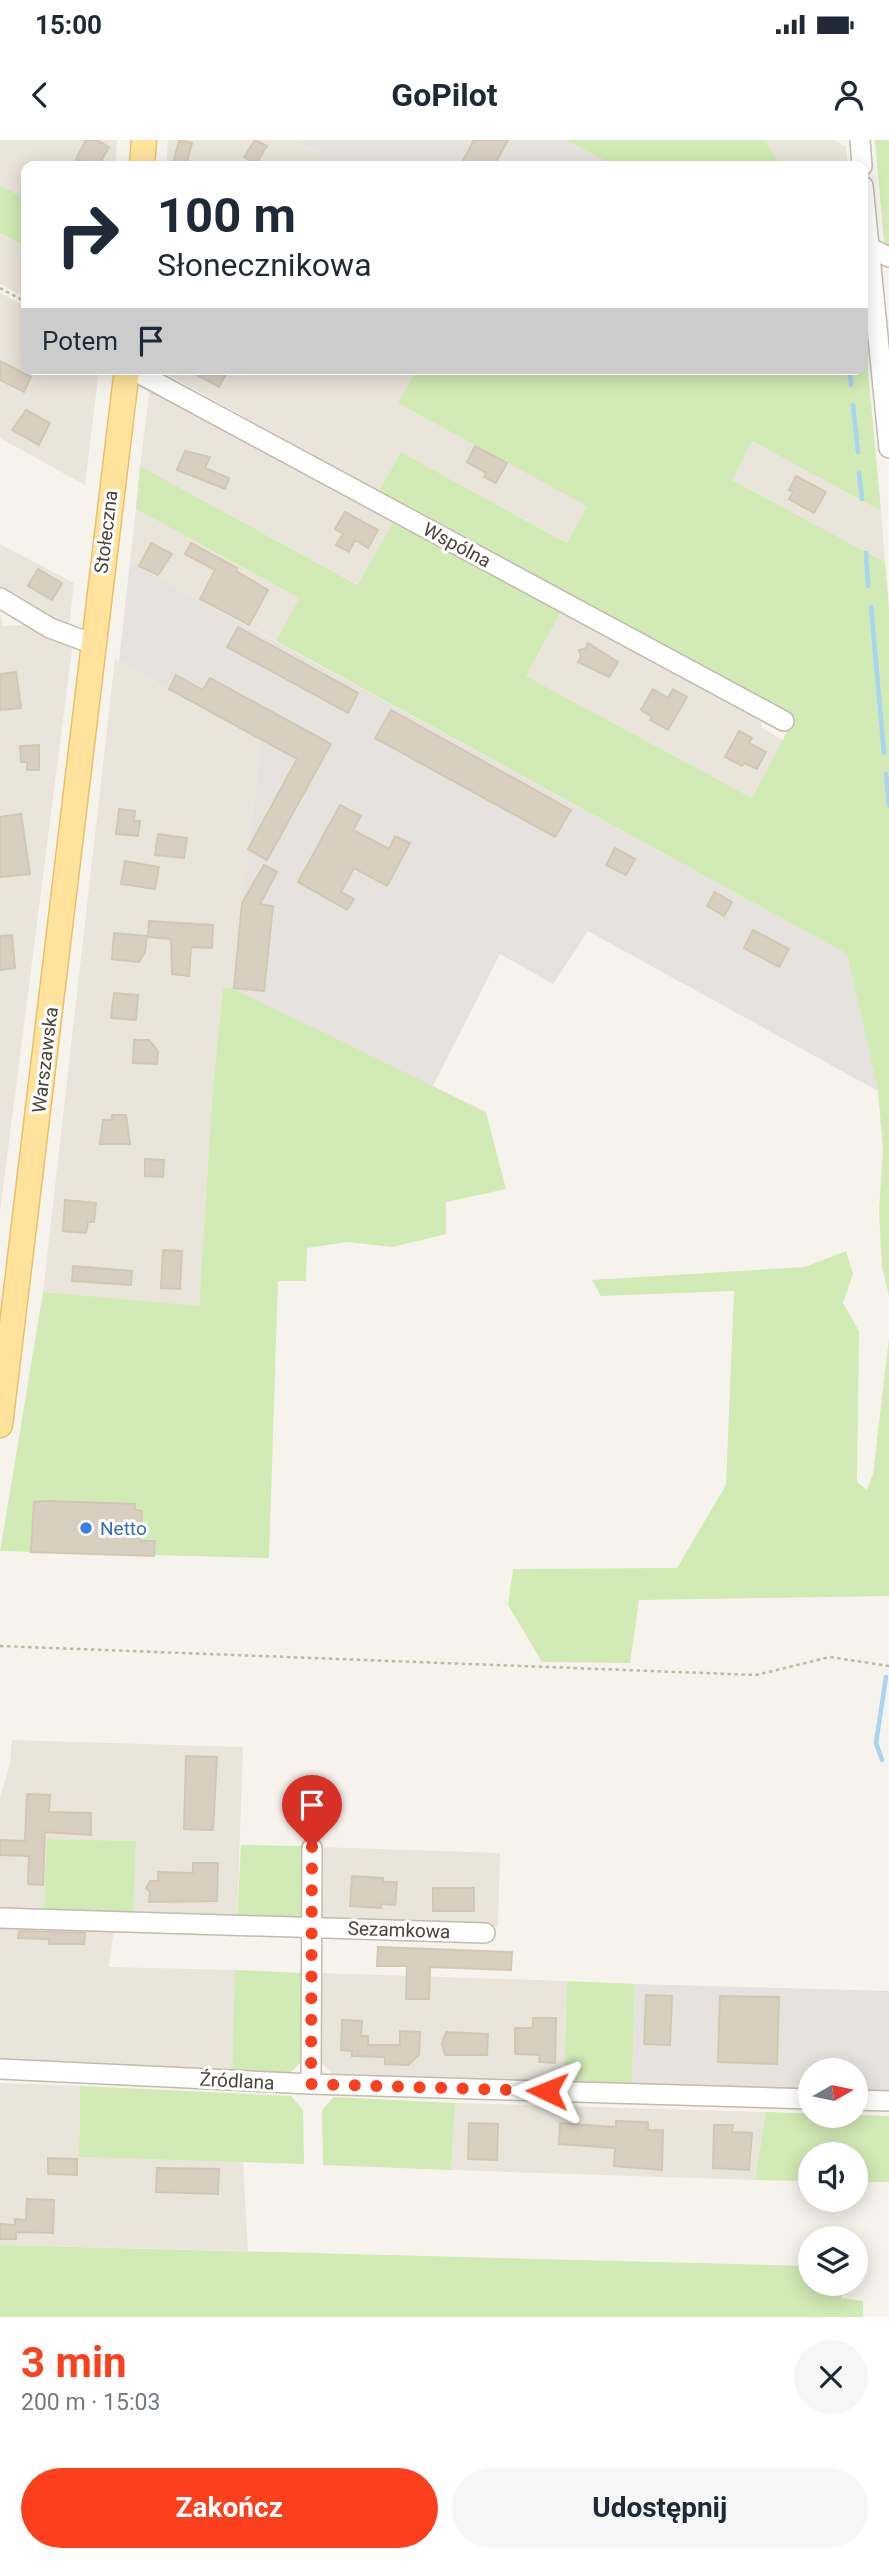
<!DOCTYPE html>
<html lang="pl">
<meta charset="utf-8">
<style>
:root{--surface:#fff;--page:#f6f6f7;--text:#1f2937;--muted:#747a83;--accent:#fc3f1d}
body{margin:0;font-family:Roboto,sans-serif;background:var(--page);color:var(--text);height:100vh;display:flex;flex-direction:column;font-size:26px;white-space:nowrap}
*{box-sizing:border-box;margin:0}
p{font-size:23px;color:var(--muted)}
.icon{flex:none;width:38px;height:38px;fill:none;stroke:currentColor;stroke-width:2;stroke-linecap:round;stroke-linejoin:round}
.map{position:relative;height:2177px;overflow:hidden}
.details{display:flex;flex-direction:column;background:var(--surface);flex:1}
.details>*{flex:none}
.banner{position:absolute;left:21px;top:21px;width:847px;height:214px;border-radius:14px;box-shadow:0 4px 18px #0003;background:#fff;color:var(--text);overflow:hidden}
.needle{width:46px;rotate:81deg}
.controls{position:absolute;left:798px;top:1918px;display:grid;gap:14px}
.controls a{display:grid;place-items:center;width:70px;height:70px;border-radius:50%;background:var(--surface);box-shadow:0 4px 18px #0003;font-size:35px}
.pin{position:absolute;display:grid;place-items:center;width:60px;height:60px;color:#fff;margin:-72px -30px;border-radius:50% 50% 50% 0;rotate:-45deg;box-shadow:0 0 7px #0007}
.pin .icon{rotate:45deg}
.me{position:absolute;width:77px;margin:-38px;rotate:272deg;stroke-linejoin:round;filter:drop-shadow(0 0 5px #0008)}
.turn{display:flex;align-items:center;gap:24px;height:147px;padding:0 21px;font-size:32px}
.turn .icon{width:91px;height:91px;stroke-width:2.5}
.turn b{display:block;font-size:49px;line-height:60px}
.then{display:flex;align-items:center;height:66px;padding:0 21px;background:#0003;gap:14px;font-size:26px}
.round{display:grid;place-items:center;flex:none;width:74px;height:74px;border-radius:37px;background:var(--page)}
.summary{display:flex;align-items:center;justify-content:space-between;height:119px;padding:0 21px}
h1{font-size:42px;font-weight:700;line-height:52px;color:var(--accent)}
.action{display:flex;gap:14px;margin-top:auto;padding:14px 21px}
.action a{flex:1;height:80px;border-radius:42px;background:var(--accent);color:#fff;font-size:28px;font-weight:700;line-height:80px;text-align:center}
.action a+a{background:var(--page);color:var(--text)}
.status{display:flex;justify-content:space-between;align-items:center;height:49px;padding:0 35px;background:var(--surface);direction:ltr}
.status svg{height:19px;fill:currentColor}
header{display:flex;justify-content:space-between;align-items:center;height:91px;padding:0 21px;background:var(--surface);font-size:32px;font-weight:700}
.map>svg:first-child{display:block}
</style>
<div class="status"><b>15:00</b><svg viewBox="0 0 49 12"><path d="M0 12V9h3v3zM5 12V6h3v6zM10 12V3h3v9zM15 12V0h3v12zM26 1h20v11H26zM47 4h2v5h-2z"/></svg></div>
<header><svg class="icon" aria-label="back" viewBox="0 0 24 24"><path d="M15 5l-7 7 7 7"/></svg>GoPilot<svg class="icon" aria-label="person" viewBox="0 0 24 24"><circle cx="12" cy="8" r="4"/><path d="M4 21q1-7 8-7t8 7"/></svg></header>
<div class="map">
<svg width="889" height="2177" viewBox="0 0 889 2177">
<rect width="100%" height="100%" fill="#f6f3ec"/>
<path fill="#eae5da" d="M0 0H117L115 26H26V59L0 45Z
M168 0H295L344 26H166Z
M766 0H834L846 7 848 26H780Z
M0 93 26 107V158L0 144Z
M0 153 26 167V229H99L85 345 0 298Z
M157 229H417L399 263 587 365 568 403 401 312 379 351Z
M150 247 394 380 359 445 140 326Z
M752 301 881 371 885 422 732 340Z
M136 369 299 458 276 501 130 422Z
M0 404 74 443 69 487 0 450Z
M561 472 761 581 762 588 783 600 752 658 526 536Z
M0 473 3 486 35 484 73 502 0 1072Z
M115 519 261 603 232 848 223 847 213 945 199 1167 43 1152Z
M12 1600 243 1607 237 1779 133 1775 136 1701 48 1699 44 1773 0 1771V1658L10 1624Z
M319 1707 500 1713 498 1787 320 1781Z
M0 1785 114 1788 109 1827 235 1830 232 1933 111 1927 101 1923 0 1920Z
M321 1833 567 1841 564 1942 334 1935 322 1923Z
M0 1943 80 1946 79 2017 243 2022 248 2111 0 2105Z
M455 1963 766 1972 755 2040 451 2030Z"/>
<path fill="#e6e2dd" d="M295 0H566L614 26H344Z
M130 422 847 814 878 951 588 791 553 844 500 814 432 948 232 848 261 603 119 521Z
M635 1844 889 1851V1953L856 1952V1930H810V1951L632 1945Z"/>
<path fill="#d2eab5" d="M566 0H766L780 26H614Z
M875 0H889V108L884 101Z
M0 45 26 59V107L0 93Z
M863 176 881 371 752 301 732 340 885 422 889 469V1156L882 1127 879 1071 883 1009 878 951 847 814 276 501 299 458 136 369 140 326 358 445 394 380 561 472 526 536 752 658 795 577 379 351 401 312 567 403 587 366 398 263 417 229H863Z
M223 847 232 848 486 972 506 1049 446 1062V1094L393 1107 348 1102 307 1108 306 1141H278L269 1418 0 1411 43 1152 199 1166 213 945Z
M846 1111 853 1134 843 1163 859 1191 857 1342 867 1350 873 1334 889 1198V1456L639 1460 630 1523 542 1522 508 1465 513 1429 677 1428 726 1345 734 1151 601 1156 592 1140 805 1127Z
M47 1699 136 1701 133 1775 44 1773Z
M241 1705 301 1706V1780L237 1779Z
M235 1830 302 1833V1921L287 1936 232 1933Z
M567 1841 635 1844 632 1945 564 1942Z
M80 1946 291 1956 303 1970 304 2024 79 2017Z
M334 1957 455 1963 451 2030 323 2025 322 1970Z
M766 1972 889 1976V2042H856V2014H810V2041L755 2040Z
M0 2105 810 2126V2144H839L842 2158 863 2161V2177H0Z"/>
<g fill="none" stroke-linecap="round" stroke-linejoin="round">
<path stroke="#a9d4f2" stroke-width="4.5" d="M850 229 851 245
M853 265 858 312
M859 333 862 359
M866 413 868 446
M871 467 884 613
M886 634 889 665
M882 1620 876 1603 886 1537"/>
</g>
<path fill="#d8cfc1" stroke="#d3c7b4" stroke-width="2" d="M86 0H97L109 7 98 26H89L76 19Z
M179 0 192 3 186 26 173 25Z
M255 0 267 6 256 24 244 17Z
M474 0H508L494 26H460Z
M0 221 31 237 24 252 0 240Z
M186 229H229L219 247Z
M26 270 50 283 39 305 12 290Z
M475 306 507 323 496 343 484 337 486 333 467 322Z
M185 311 210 317 205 328 229 338 225 349 177 330Z
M796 336 826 352 814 373 789 359 793 352 789 350Z
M345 372 378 390 368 408 355 400 349 412 336 405 343 394 335 389Z
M151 403 172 414 158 435 139 426Z
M191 403 237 428 236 431 268 450 249 485 200 459 215 430 185 414Z
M38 429 62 443 52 460 28 446Z
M238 487 358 553 348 573 227 507Z
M588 503 618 522 609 537 578 522 581 517 579 510 586 508Z
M16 532 21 568 0 570V534Z
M176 535 203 550 210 538 331 604 267 720 248 709 297 619 169 549Z
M653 549 668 558 673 549 687 557 668 590 650 580 652 577 641 570Z
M391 570 571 670 555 697 375 598Z
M739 591 752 598 749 603 766 612 757 629 744 623 742 626 725 617Z
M39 605V630H27V622H21L20 606Z
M340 665 361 676 353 690 389 709 395 696 410 703 387 746 354 728 341 752 354 759 347 770 298 742Z
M119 669 135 671 134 681H140L138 696 116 694Z
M21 674 30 734 0 737V677Z
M158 694 187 698 184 718 155 715Z
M615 708 635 719 626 735 606 725Z
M125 721 159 727 155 749 121 744Z
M264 725 277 732 260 764 273 766 264 851 234 848 242 763Z
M715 752 732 762 724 776 707 766Z
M149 781 213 785 212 808 191 807 189 836 172 834 171 799 148 797Z
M753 790 789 809 779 827 744 808Z
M114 793 147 796 145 812 139 822 112 819Z
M12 795 15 828 0 830V796Z
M114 853 138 855 136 880 111 878Z
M134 900H149L158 911 157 924 133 923Z
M112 975H126L130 1004H100L103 980H112Z
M145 1019 164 1020 163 1037 145 1036Z
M65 1060 96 1063 94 1082H88L86 1093 63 1091Z
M163 1110 182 1111 180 1149 161 1148Z
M73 1126 132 1131 131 1145 72 1141Z
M48 1361 135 1364V1370L142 1371 140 1401H155L154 1416 31 1412 34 1362Z
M186 1616 217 1617 213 1690 184 1689Z
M27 1654 50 1655 49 1672 91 1673V1695L45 1692 43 1745 28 1744 29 1716 0 1715V1700L25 1701Z
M193 1723H218L217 1761 149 1762 150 1752 146 1748 150 1741H158V1732L193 1733Z
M352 1736 383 1738V1742H397L395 1765 381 1764V1768L350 1766Z
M433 1748H474V1771H433Z
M19 1791 85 1793 84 1804H49V1799L18 1798Z
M378 1807 512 1812 511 1830 430 1827 429 1859H406L407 1826H377Z
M646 1855 672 1856 670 1905 644 1904Z
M720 1856 779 1857 777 1924 718 1922Z
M533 1878H556L555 1923 539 1922 540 1915 515 1914V1888H533Z
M342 1880 362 1881 361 1896H368V1905H400V1891L420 1892 419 1915 408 1925 385 1924V1917L352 1916V1911L341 1910Z
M446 1892 488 1894 487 1915H445L442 1903Z
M616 1981 648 1982V1990H663L662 2030 614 2026 615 2008 559 2004 560 1983 616 1987Z
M469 1983 498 1984 497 2020 468 2019Z
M714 1985H733L732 1992 752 1993 749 2030 713 2028Z
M48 2018 77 2019V2035L48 2034Z
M157 2028 219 2029 218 2054 156 2052Z
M27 2059 54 2060 53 2093 16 2092V2099H0V2084L15 2085V2079L26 2080Z"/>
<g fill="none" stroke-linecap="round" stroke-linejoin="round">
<defs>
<path id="minor" d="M860 0 862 26
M863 46 889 308
M866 106 889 117
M131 229 784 581
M0 458 50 488 93 504
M0 1778 485 1793
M0 1929 311 1944 810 1959
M311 1944 312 1708
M856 1960 889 1961"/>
<path id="major" d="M142 26 144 0
M0 1285 127 229"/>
</defs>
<use href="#minor" stroke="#c2bbae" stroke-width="22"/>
<use href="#major" stroke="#e6c16a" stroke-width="27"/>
<path stroke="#c4b79f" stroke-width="2.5" stroke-dasharray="3.5 3.5" stroke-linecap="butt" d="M0 148 26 162
M0 1506 756 1535 830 1517 889 1526"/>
<use href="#minor" stroke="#fff" stroke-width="19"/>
<use href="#major" stroke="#ffe39c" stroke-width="24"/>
</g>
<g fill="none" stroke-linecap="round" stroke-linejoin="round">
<path stroke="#fc3f1d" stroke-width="12" stroke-dasharray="0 21.6" d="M312 1707 311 1944 547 1951"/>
</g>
<circle fill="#3f7fe0" stroke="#fff" stroke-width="2.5" cx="86" cy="1388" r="7"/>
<g text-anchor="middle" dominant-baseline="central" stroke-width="6" stroke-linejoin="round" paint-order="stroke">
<g font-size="19" fill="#4b4439" stroke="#fff">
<text transform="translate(106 392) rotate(-83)">Stołeczna</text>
<text transform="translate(457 405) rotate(28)">Wspólna</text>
<text transform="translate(45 920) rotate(-83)">Warszawska</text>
<text transform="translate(399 1790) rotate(2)">Sezamkowa</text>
<text transform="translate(237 1941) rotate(3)">Źródlana</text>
</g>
<g font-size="19" fill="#366cbe" stroke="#fff" text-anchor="start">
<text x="100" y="1388">Netto</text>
</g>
</g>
</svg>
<div class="controls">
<a><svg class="needle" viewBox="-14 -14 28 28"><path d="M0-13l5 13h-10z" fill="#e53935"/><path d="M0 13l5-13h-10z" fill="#747a83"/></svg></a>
<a><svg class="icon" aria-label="sound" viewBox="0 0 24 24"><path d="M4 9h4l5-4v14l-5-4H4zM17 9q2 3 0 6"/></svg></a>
<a><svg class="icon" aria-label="layers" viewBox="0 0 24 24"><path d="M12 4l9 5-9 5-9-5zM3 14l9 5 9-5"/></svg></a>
</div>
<div class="pin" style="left:312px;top:1707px;background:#d93025"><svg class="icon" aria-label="arrive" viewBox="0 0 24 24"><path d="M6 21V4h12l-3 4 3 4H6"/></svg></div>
<svg class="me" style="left:547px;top:1951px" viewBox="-20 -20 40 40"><path d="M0-17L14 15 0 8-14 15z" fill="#fc3f1d" stroke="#fff" stroke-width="4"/></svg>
<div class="banner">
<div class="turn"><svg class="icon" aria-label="right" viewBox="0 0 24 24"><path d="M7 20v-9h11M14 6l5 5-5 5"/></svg><div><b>100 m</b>Słonecznikowa</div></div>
<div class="then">Potem<svg class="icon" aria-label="arrive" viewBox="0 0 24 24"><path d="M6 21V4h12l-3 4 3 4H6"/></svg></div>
</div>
</div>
<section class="details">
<div class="summary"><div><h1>3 min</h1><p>200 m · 15:03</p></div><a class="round"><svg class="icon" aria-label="close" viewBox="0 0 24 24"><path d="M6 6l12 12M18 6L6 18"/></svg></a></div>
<div class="action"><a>Zakończ</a><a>Udostępnij</a></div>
</section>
